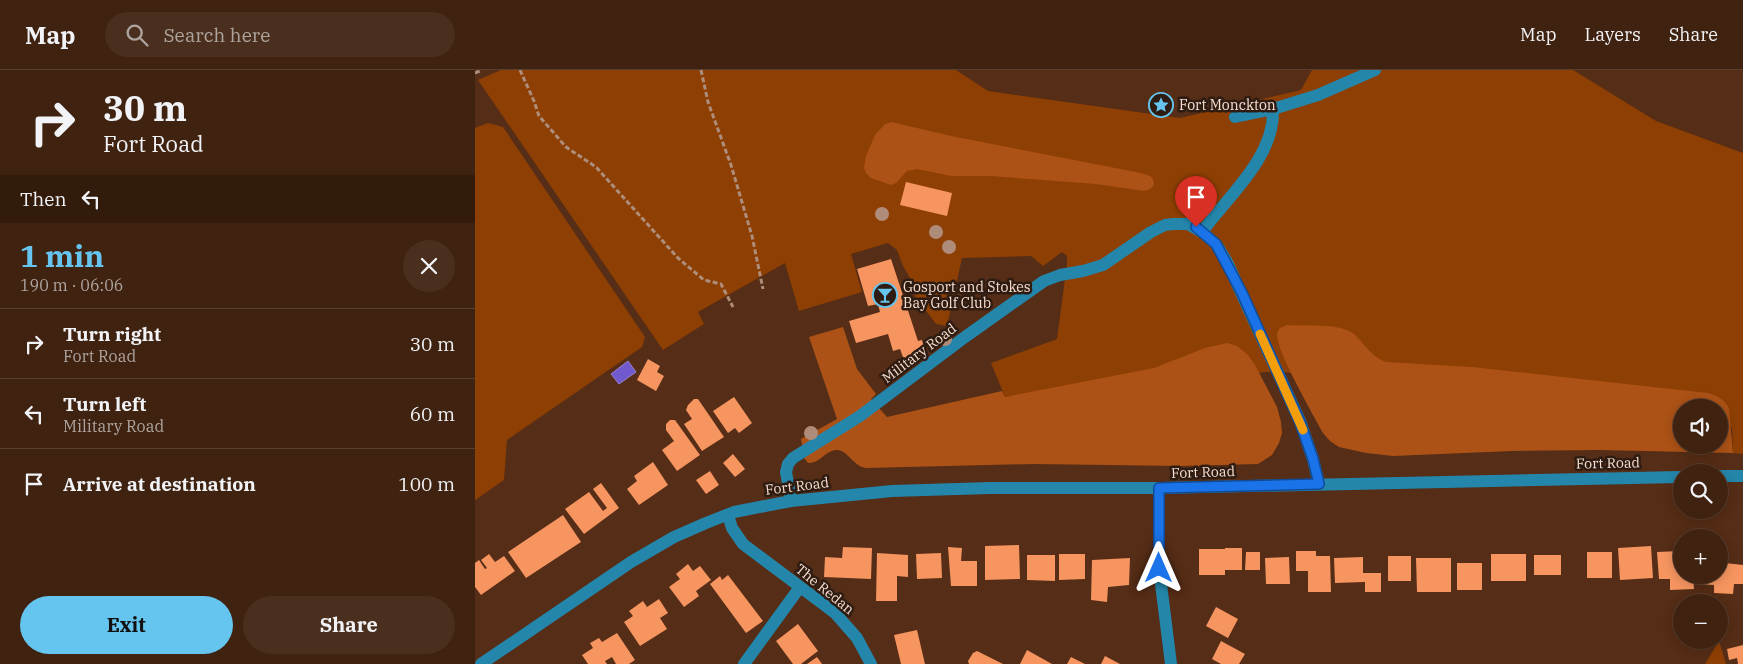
<!DOCTYPE html>
<meta charset="utf-8">
<style>
:root{--surface:#402210;--page:#4b2f1e;--text:#f1f3f6;--muted:#aea49f;--line:#593f30;--accent:#65c5ee}
body{margin:0;font-family:"IBM Plex Serif",serif;background:var(--page);color:var(--text);height:100vh;display:flex;flex-direction:column;font-size:19px;white-space:nowrap}
*{box-sizing:border-box;margin:0}
p{font-size:16px;color:var(--muted)}
.icon{flex:none;width:28px;height:28px;fill:none;stroke:currentColor;stroke-width:2;stroke-linecap:round;stroke-linejoin:round}
.map{position:relative;flex:1;overflow:hidden}
.drawer{display:flex;flex-direction:column;background:var(--surface);width:475px}
.drawer>*{flex:none}
.top-card{background:#402210;color:var(--text);overflow:hidden}
.fabs{position:absolute;left:1198px;top:329px;display:grid;gap:10px}
.fabs a{display:grid;place-items:center;width:55px;height:55px;border-radius:50%;background:var(--surface);box-shadow:0 2px 12px #0003,0 0 0 1px var(--line);font-size:25px}
.pin{position:absolute;display:grid;place-items:center;width:42px;height:42px;color:#fff;margin:-51px -21px;border-radius:50% 50% 50% 0;rotate:-45deg;box-shadow:0 0 5px #0007}
.pin .icon{rotate:45deg}
.me{position:absolute;width:55px;margin:-28px;rotate:0deg;stroke-linejoin:round;filter:drop-shadow(0 0 4px #0008)}
.turn{display:flex;align-items:center;gap:18px;height:105px;padding:0 20px;font-size:22px}
.turn .icon{width:65px;height:65px;stroke-width:2.5}
.turn b{display:block;font-size:35px;line-height:42px}
.then{display:flex;align-items:center;height:48px;padding:0 20px;background:#0003;gap:10px;font-size:19px}
.round{display:grid;place-items:center;flex:none;width:52px;height:52px;border-radius:26px;background:var(--page)}
.head{display:flex;align-items:center;justify-content:space-between;height:85px;padding:0 20px}
h1{font-size:30px;font-weight:700;line-height:38px;color:var(--accent)}
.primary-button{display:flex;gap:10px;margin-top:auto;padding:10px 20px}
.primary-button a{flex:1;height:58px;border-radius:30px;background:var(--accent);color:#111;font-size:20px;font-weight:700;line-height:58px;text-align:center}
.primary-button a+a{background:var(--page);color:var(--text)}
ul{padding:0;list-style:none}
li{display:flex;align-items:center;gap:15px;height:70px;padding:0 20px;border-top:1px solid var(--line)}
li div{flex:1}
li b{display:block;font-size:19px}
li em{font-style:normal}
header{display:flex;align-items:center;gap:30px;box-sizing:border-box;height:70px;padding:0 25px;background:var(--surface);border-bottom:1px solid var(--line)}
header strong{font-size:24px}
nav{display:flex;gap:28px;margin-inline-start:auto;font-size:18px}
.search{width:350px;height:45px;background:var(--page);display:flex;align-items:center;gap:12px;box-sizing:border-box;padding:0 18px;border-radius:28px;color:var(--muted);font-size:19px}
main{display:flex;flex:1;min-height:0}
.map>svg:first-child{display:block}
</style>
<header>
<strong>Map</strong>
<div class="search"><svg class="icon" aria-label="search" viewBox="0 0 24 24"><circle cx="10" cy="10" r="6"/><path d="M15 15l6 6"/></svg>Search here</div>
<nav><a>Map</a><a>Layers</a><a>Share</a></nav>
</header>
<main>
<section class="drawer">
<div class="top-card">
<div class="turn"><svg class="icon" aria-label="right" viewBox="0 0 24 24"><path d="M7 20v-9h11M14 6l5 5-5 5"/></svg><div><b>30 m</b>Fort Road</div></div>
<div class="then">Then<svg class="icon" aria-label="left" viewBox="0 0 24 24"><path d="M17 20v-9H6M10 6l-5 5 5 5"/></svg></div>
</div>
<div class="head"><div><h1>1 min</h1><p>190 m · 06:06</p></div><a class="round"><svg class="icon" aria-label="close" viewBox="0 0 24 24"><path d="M6 6l12 12M18 6L6 18"/></svg></a></div>
<ul>
<li><svg class="icon" aria-label="right" viewBox="0 0 24 24"><path d="M7 20v-9h11M14 6l5 5-5 5"/></svg><div><b>Turn right</b><p>Fort Road</p></div><em>30 m</em></li>
<li><svg class="icon" aria-label="left" viewBox="0 0 24 24"><path d="M17 20v-9H6M10 6l-5 5 5 5"/></svg><div><b>Turn left</b><p>Military Road</p></div><em>60 m</em></li>
<li><svg class="icon" aria-label="arrive" viewBox="0 0 24 24"><path d="M6 21V4h12l-3 4 3 4H6"/></svg><div><b>Arrive at destination</b></div><em>100 m</em></li>
</ul>
<div class="primary-button"><a>Exit</a><a>Share</a></div>
</section>
<div class="map">
<svg width="1268" height="594" viewBox="0 0 1268 594">
<rect width="100%" height="100%" fill="#562d16"/>
<path fill="#8e3f03" d="M26 0H481L513 21 705 48 826 20 837 0H1098L1181 51 1268 83V384L1258 383 1257 359 1244 338H1206V352L801 301 530 327 516 293 582 269 592 194V186L587 182 568 196 556 186 487 188 472 256 461 254 440 226 435 208 428 196 422 180 413 173 376 184 387 222 324 241 310 193 223 242 229 254 188 280 3 10Z
M13 53 28 57 170 267 167 277 32 370 29 410 0 430V58Z
M1244 571 1251 594H1230Z"/>
<path fill="#ac5216" fill-rule="evenodd" d="M416 52 481 67 666 103 675 106 678 109 679 115 675 119 669 121 621 114 515 106H476L442 99 432 101 421 113 416 115 396 108 391 103 389 98 391 86 400 65 410 54Z
M812 255C829 256 866 253 879 264 891 275 894 285 911 292L997 297 1233 323C1243 326 1249 329 1254 338L1258 383 1125 380 1037 381 918 386 891 383 864 377 855 371 848 363C839 346 802 282 802 265 802 262 803 261 805 258ZM1206 338H1244V375H1206Z
M368 257 382 299 401 324 396 329 412 347 527 321 530 327 679 298 730 278 752 273 762 276 772 284 779 293 802 337 806 352 807 363 804 373 797 385 783 394 707 396 558 394 391 398C378 396 372 379 361 380 350 381 344 394 333 393L329 388 326 369 362 349 334 267Z"/>
<path fill="#715acd" stroke="#9a81ce" d="M153 291 161 302 144 314 136 304Z"/>
<path fill="#f69560" d="M431 112 477 123 472 146 425 135Z
M416 189 443 271 447 270 451 284 432 298 425 279 418 281 413 264 381 273 374 251 405 242 403 234 393 236 382 199Z
M173 289 185 296 182 302 189 306 181 321 162 310Z
M259 327 277 353 264 363 260 358 253 363 238 341Z
M219 329H223L249 367 227 381 209 354 217 349 211 340 213 335Z
M195 350H200L225 385 202 401 187 380 199 371 191 360V354Z
M258 384 270 399 260 407 248 393Z
M178 392 193 415 164 435 152 419 162 411 159 406Z
M235 401 244 415 231 424 221 410Z
M126 413 144 438 109 464 90 439 114 422 128 441 132 438 118 419Z
M88 445 106 472 51 508 33 482Z
M544 475 545 509 510 510V476Z
M1176 476 1178 508 1145 510 1143 478Z
M368 477 397 478 396 509 349 507 350 487 367 488Z
M473 477 487 478 486 491H502V516H476Z
M1244 477H1251L1250 493 1268 495V514H1259L1258 524 1239 523V515L1222 514 1223 505H1244Z
M750 478H767V500H750V505H724V479H750Z
M821 481H841V486H855L856 522H833V501H821Z
M1206 481V505H1218L1219 519 1195 520V509H1184L1182 482Z
M771 482H785V500H770Z
M1112 482H1137V508H1112Z
M402 483 433 485V507L422 506V531H401Z
M466 483 467 508 442 509 441 484Z
M14 484 20 492 29 486 40 501 6 525 0 517V493L4 490 10 499 12 498 6 490Z
M584 484H610V509L584 510Z
M1016 484H1051V511H1016Z
M552 485H580V511L552 510Z
M1059 485H1086V505H1059Z
M913 486H936V511H913Z
M814 487 815 514H791L790 488Z
M888 487V503H906V522H890V512L860 513 859 488Z
M655 488 654 515 633 517 632 532 616 530 617 490Z
M941 488H976V522H942Z
M982 493H1007V520H982Z
M213 494 218 501 225 496 236 510 221 521 224 526 209 537 194 517 205 509 201 504Z
M253 505 288 551 271 563 235 514 245 506 247 510Z
M184 529 193 543 185 548 192 559 165 576 149 552 158 546 154 541 168 531 172 537Z
M741 537 763 549 753 568 731 556Z
M323 554 343 581 326 594H318L301 571Z
M442 560 450 594H426L419 565Z
M142 563 160 590 154 594H141L137 587 130 591 132 594H113L107 585 118 578 115 573 124 568 127 572Z
M746 571 770 584 764 594H746L737 589Z
M1268 575V594H1263L1262 588 1254 590 1252 579Z
M552 580 577 594H545Z
M502 581 528 594H494L493 591 498 583Z
M630 586 645 594H626Z
M342 587 347 594H332Z
M596 587 610 594H592Z"/>
<g fill="none" stroke-linecap="round" stroke-linejoin="round">
<path stroke="#ae8d7b" stroke-width="3" stroke-dasharray="5 2.5" stroke-linecap="butt" d="M45 0 59 31 64 46 91 77 121 97 203 188 229 210 246 214 258 237
M226 0 233 32 256 95 277 166 288 219
M0 3 7 0"/>
<path stroke="#2486ab" stroke-width="12" d="M760 47 798 39
M727 162C754 125 800 87 798 39L843 25 900 0
M1244 406H1268
M684 418V498L696 594
M316 431 311 402 313 394 318 388 385 346 490 267 569 211 585 205 608 201 628 195 676 162 690 155 698 154H713L727 162 741 174 752 192 825 351 838 389 844 414
M253 445 257 458 268 474 360 543 382 568 396 594
M6 594 156 492 199 467 231 453 259 442 316 431 417 421 515 418H684L1206 407
M269 594 325 517"/>
</g>
<g fill="#af8c79">
<circle cx="407" cy="144" r="7"/>
<circle cx="461" cy="162" r="7"/>
<circle cx="474" cy="177" r="7"/>
<circle cx="470" cy="269" r="7"/>
<circle cx="336" cy="363" r="7"/>
</g>
<g fill="none" stroke-linecap="round" stroke-linejoin="round">
<defs>
<path id="route" d="M684 498V418L844 414 838 389 825 352 767 223 741 174 721 157"/>
</defs>
<use href="#route" stroke="#114b97" stroke-width="12"/>
<use href="#route" stroke="#1a73e8" stroke-width="9"/>
<path stroke="#f59e0b" stroke-width="9" d="M785 264 828 360"/>
</g>
<defs>
<symbol id="sight-ring" viewBox="-11 -11 22 22"><circle r="9.5" fill="#2e1c12" stroke="#65c5ee" stroke-width="1.5"/><path d="M0-6L1.8-2.2L6-1.7L2.9 1.2L3.7 5.4L0 3.3L-3.7 5.4L-2.9 1.2L-6-1.7L-1.8-2.2Z" fill="#65c5ee"/></symbol>
<symbol id="bar-ring" viewBox="-11 -11 22 22"><circle r="9.5" fill="#2e1c12" stroke="#65c5ee" stroke-width="1.5"/><path d="M-6-5H6L.8 .8V4.5H3.5V6h-7V4.5H-.8V.8Z" fill="#65c5ee"/></symbol>
</defs>
<g fill-rule="evenodd">
<use href="#sight-ring" x="672" y="21" width="28" height="28"/>
<use href="#bar-ring" x="396" y="211" width="28" height="28"/>
</g>
<g text-anchor="middle" dominant-baseline="central" stroke-width="5" stroke-linejoin="round" paint-order="stroke">
<g font-size="14" fill="#f8ddd0" stroke="#2e1c12" text-anchor="start">
<text x="704" y="35">Fort Monckton</text>
<text x="428" y="217">Gosport and Stokes<tspan x="428" dy="16">Bay Golf Club</tspan></text>
</g>
<g font-size="14" fill="#f8ddd0" stroke="#2e1c12">
<text transform="translate(444 283) rotate(-37)">Military Road</text>
<text transform="translate(1133 393) rotate(-1)">Fort Road</text>
<text transform="translate(728 402) rotate(-2)">Fort Road</text>
<text transform="translate(322 416) rotate(-7)">Fort Road</text>
<text transform="translate(350 519) rotate(39)">The Redan</text>
</g>
</g>
</svg>
<div class="fabs">
<a><svg class="icon" aria-label="sound" viewBox="0 0 24 24"><path d="M4 9h4l5-4v14l-5-4H4zM17 9q2 3 0 6"/></svg></a>
<a><svg class="icon" aria-label="search" viewBox="0 0 24 24"><circle cx="10" cy="10" r="6"/><path d="M15 15l6 6"/></svg></a>
<a>+</a>
<a>−</a>
</div>
<div class="pin" style="left:721px;top:157px;background:#d93025"><svg class="icon" aria-label="arrive" viewBox="0 0 24 24"><path d="M6 21V4h12l-3 4 3 4H6"/></svg></div>
<svg class="me" style="left:684px;top:498px" viewBox="-20 -20 40 40"><path d="M0-17L14 15 0 8-14 15z" fill="#1a73e8" stroke="#fff" stroke-width="4"/></svg>
</div>
</main>
